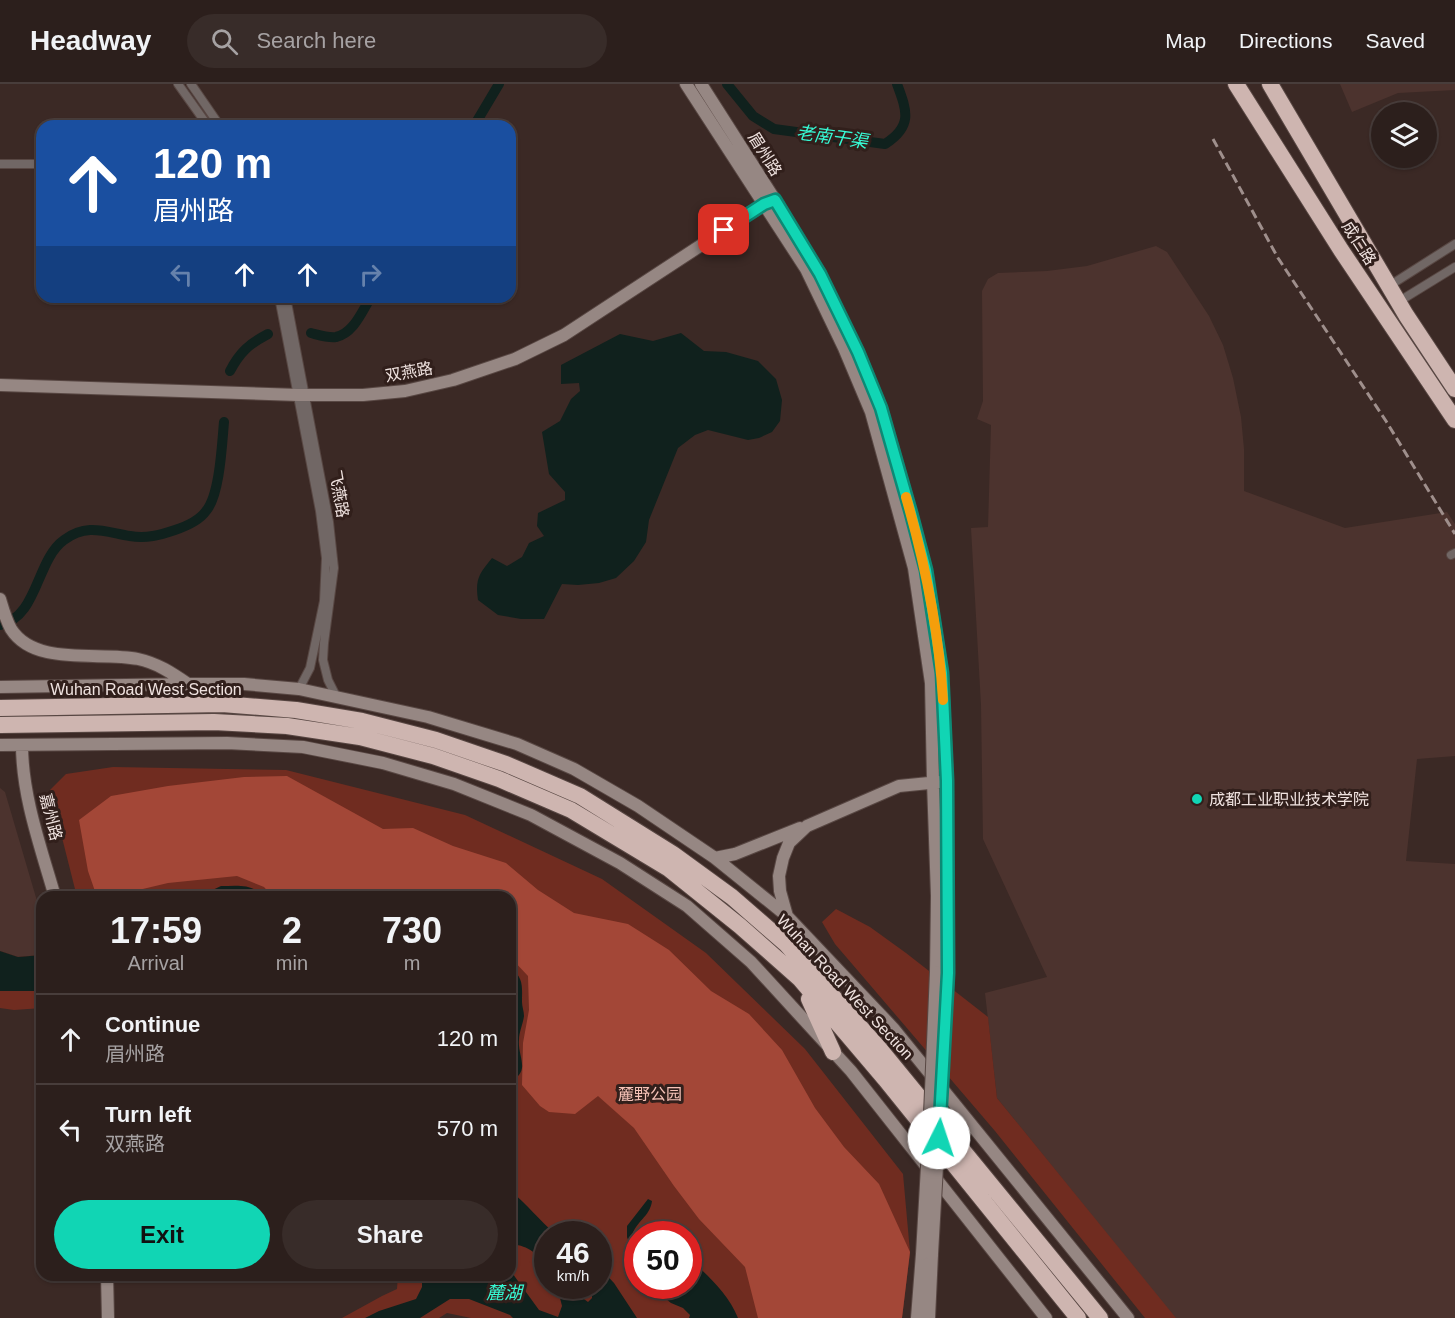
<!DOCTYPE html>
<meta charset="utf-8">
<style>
:root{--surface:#2c1f1c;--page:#382c29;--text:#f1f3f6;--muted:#a6a2a3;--line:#483d3b;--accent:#11d5b4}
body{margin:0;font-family:Helvetica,"Noto Sans SC",sans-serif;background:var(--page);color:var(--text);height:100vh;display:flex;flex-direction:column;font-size:22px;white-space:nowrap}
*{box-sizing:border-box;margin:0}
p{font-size:20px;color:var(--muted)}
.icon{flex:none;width:33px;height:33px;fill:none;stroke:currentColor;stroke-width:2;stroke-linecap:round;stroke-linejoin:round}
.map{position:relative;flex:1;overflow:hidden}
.details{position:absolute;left:36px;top:807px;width:480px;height:390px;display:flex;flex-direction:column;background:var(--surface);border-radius:18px;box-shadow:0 2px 4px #0004,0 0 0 2px var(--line)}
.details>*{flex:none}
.guide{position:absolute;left:36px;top:36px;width:480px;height:183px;border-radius:18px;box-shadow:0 2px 4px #0004,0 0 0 2px var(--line);background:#1a4fa0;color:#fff;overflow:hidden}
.fabs{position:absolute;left:1371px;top:18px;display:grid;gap:12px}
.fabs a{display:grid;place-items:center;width:66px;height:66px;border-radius:50%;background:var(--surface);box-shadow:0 2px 4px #0004,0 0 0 2px var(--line);font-size:30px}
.speed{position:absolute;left:534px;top:1137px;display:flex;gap:12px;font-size:30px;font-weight:700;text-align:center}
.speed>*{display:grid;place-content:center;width:78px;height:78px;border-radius:50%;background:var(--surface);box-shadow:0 2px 4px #0004,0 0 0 2px var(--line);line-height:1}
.speed small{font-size:15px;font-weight:400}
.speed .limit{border:9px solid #d22;background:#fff;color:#111}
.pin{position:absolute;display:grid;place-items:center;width:51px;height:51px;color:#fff;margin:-26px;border-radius:12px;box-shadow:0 3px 9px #0006}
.me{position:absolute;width:66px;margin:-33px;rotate:4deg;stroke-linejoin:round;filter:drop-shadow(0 0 4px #0008)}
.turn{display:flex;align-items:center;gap:21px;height:126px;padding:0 18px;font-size:27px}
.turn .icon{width:78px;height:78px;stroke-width:2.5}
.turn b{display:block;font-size:42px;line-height:51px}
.lanes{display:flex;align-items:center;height:57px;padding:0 18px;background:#0003;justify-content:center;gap:30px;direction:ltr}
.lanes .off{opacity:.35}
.eta{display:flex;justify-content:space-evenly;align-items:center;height:102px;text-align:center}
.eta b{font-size:36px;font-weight:700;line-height:42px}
.cta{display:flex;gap:12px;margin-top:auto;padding:12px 18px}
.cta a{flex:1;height:69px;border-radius:36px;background:var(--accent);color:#111;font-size:24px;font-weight:700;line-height:69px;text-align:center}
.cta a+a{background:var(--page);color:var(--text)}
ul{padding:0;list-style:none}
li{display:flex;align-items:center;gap:18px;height:90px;padding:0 18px;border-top:2px solid var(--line)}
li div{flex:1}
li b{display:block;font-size:22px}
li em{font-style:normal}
header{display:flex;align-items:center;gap:36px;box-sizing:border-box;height:84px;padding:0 30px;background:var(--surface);border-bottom:2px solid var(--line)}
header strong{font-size:28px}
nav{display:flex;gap:33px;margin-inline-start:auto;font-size:21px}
.search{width:420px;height:54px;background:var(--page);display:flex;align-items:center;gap:15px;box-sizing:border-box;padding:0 21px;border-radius:33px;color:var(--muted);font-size:22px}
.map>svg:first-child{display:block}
</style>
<header>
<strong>Headway</strong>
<div class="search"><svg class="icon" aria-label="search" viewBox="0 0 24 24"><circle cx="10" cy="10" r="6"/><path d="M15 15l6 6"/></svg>Search here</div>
<nav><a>Map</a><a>Directions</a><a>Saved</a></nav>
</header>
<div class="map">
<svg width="1455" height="1234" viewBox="0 0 1455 1234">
<rect width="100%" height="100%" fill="#3b2925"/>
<path fill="#4c332e" d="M1340 0H1455V6L1398 9 1352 28Z
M1156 162 1167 168 1209 232 1223 261 1233 294 1241 333 1244 365V407L1345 444 1447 428 1455 440V672L1417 675 1406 777 1455 780V1234H1175L997 1014 985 909 1047 893 983 755 981 621 971 444 988 443 991 341 977 335 983 317 982 207 988 195 998 189 1047 187 1087 182Z
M0 704 5 708 42 834V871L18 873 0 867Z"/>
<path fill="#702c20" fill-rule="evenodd" d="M113 683 286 686 465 731 602 795 706 869 805 965 903 1090 910 1168 902 1234H471L447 1229 439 1234H342L382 1212 397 1205 398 1191H510V813H77L50 706 66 690ZM548 1150H598V1202H548ZM638 1150H688V1202H638Z
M836 825 870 843 906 869 988 933 997 1014 1176 1234H1145L995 1047 835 860 822 838Z
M0 867 18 873 42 871V924L14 926 0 924Z"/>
<path fill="#a34737" d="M287 692 383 745 413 744 453 762 506 779 538 806 574 829 628 840 669 866 711 907 749 930 782 966 815 1024 844 1063 879 1100 910 1168 902 1234H758L745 1183 699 1135 674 1102 634 1044 598 1012 575 1030 549 1028 540 1022 522 1001 523 959 529 926 528 892 512 875H510V813H273L264 803 237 792 168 799 109 813H97L88 787 79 736 111 712 168 702 244 693Z"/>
<path fill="#10211d" d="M681 249 704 267 726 268 758 277 776 295 782 316 780 337 772 348 759 354 748 356 708 346 695 351 678 364 649 436 646 458 634 477 616 494 599 499 578 501 562 500 544 535H521L498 531 478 516C475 495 479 490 492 474L507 482 522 473 529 459 544 452 537 442 538 429 565 416V408L549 390 542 348 560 337 571 315 580 307 579 299 561 300V281L620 250 653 257Z
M221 802C237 802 253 799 263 813H198Z
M0 867 18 873 42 871V907H0Z
M510 884C524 893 522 903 522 918 522 923 524 927 524 932 523 940 519 948 519 956 518 966 523 976 522 984 521 991 515 995 510 999Z
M510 1107C527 1119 539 1137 556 1150H548L547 1182C539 1171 525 1159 510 1161Z
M648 1115 652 1117C650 1133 635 1138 632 1152L637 1156V1181L627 1153V1142Z
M689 1174C708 1192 728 1209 738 1234H689L690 1231 683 1224 671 1219 650 1202H688Z
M599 1183 614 1199 637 1234H513L510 1231 469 1215H450L420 1234H365L379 1227 416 1215 422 1203V1191H510V1186L539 1226 558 1233 562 1222 557 1202H571L577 1210 588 1218 592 1214V1202H598Z"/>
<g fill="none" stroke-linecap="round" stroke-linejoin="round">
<path stroke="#10211d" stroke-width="10" d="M727 0 753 32 774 45 885 60C913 42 907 27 897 0
M474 42 499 0
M311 249C319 251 328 254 336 253 354 249 362 227 371 213
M230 287C240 268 249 260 268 250
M0 541C38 533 36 476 64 456 87 439 105 448 130 452 146 455 160 451 175 446 187 442 199 437 206 427 220 411 222 359 224 338"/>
<defs>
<path id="street" d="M178 0 208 42
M191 0 220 42
M0 80H42
M1389 202 1455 160
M279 213 320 427 326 474 324 517 314 565 310 584 299 605
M286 213 329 438 334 484 324 559 323 576 328 596 336 612
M1398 218 1455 183
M1451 471 1455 469"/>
<path id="secondary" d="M686 0 806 185 844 264 871 328 914 484 931 599 933 698 937 812 936 888
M701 0 775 116 820 190 858 268 881 324 911 429 926 486 942 589 947 697 948 889
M0 301 298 311H363L405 307 453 296 515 275 564 251 764 120 770 117
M0 515C3 525 6 536 11 545 35 583 100 567 138 575 157 579 172 589 188 600
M0 603 188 600H244L299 605 428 633 517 660 574 685 638 722 715 774 787 832 893 944 1128 1234
M0 661 227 659 303 663 383 679 454 700 531 731 620 779 687 822 751 878 851 987 1046 1234
M22 661C22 712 41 764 55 813
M715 774 735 770 800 744
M787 832 780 807 779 792 783 774 789 759 807 742 899 702 939 698
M107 1191 108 1234
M917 1234 922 1170
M929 1234 932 1170"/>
<path id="highway" d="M1236 0 1341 166 1455 336
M1270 0 1406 231 1455 305
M0 624 222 620 296 626 362 637 436 656 506 680 580 712 673 770 732 813 786 860 879 964 1100 1234
M0 641 214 638 287 642 360 653 433 672 499 695 571 726 669 785 740 842 800 895 885 995 1078 1234
M809 915 833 968"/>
</defs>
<use href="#street" stroke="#584743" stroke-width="10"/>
<use href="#secondary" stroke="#584743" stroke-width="14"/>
<use href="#highway" stroke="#584743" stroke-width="18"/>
<use href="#street" stroke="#716765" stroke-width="8"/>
<use href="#secondary" stroke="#968783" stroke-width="12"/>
<use href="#highway" stroke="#ceb5b0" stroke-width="16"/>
<path stroke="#9f8f8c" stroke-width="3" stroke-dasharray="9 4.5" stroke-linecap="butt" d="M1213 55 1278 174 1386 337 1455 450"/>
<defs>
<path id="secondary-bridge" d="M922 1170 930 1030 936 888
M932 1170 948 889"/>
</defs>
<use href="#secondary-bridge" stroke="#584743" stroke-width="14" stroke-linecap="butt"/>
<use href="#secondary-bridge" stroke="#968783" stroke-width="12"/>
</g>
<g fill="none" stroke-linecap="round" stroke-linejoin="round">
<defs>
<path id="route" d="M724 146 764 120 775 116 820 190 858 268 881 324 911 429 926 486 942 589 947 697 948 889 939 1054"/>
</defs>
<use href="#route" stroke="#0b8a75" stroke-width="15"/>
<use href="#route" stroke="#11d5b4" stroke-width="10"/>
<path stroke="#f59e0b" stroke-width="10" d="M906 413C925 479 939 547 943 616"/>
</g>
<circle fill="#11d5b4" stroke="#311f1b" stroke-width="2" cx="1197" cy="715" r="6"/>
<g text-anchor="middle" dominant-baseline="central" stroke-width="6" stroke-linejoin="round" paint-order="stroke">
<g font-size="16" fill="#efe2df" stroke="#311f1b">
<text transform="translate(765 70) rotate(58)">眉州路</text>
<text transform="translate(1359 159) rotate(57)">成仁路</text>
<text transform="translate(409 288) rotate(-10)">双燕路</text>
<text transform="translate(339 410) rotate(80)">飞燕路</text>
<text x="146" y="605">Wuhan Road West Section</text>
<text transform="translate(51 733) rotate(76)">嘉州路</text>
<text transform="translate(845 903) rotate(47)">Wuhan Road West Section</text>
</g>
<g font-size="16" fill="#efe2df" stroke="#311f1b" text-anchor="start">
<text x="1209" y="715">成都工业职业技术学院</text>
</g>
<g font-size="16" fill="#f7c3b8" stroke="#311f1b">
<text x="650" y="1010">麓野公园</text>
</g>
<g font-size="18" font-style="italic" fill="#36f9d4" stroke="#311f1b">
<text transform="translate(832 53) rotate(8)">老南干渠</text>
<text x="504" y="1209">麓湖</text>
</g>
</g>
</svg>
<div class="fabs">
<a><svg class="icon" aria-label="layers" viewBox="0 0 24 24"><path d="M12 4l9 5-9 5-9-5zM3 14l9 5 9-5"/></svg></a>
</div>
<div class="speed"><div>46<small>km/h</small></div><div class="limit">50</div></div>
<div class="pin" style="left:724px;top:146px;background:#d93025"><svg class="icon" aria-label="arrive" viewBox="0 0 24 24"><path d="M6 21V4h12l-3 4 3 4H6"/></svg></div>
<svg class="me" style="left:939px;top:1054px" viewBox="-20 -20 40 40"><circle r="19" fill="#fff"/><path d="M0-13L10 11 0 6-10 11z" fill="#11d5b4"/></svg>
<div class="guide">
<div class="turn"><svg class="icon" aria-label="ahead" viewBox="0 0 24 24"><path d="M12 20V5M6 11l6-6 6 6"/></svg><div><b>120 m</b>眉州路</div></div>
<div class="lanes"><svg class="icon off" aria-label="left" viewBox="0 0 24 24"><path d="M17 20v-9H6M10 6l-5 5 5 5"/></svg><svg class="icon" aria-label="ahead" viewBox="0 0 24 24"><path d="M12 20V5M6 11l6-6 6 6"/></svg><svg class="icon" aria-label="ahead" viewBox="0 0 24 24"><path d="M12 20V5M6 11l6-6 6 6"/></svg><svg class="icon off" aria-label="right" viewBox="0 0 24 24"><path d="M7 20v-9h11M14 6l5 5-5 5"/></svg></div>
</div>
<section class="details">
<div class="eta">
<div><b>17:59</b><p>Arrival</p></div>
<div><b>2</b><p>min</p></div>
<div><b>730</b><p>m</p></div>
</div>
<ul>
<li><svg class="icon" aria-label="ahead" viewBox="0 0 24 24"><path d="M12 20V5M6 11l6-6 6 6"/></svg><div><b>Continue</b><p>眉州路</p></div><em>120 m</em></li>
<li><svg class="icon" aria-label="left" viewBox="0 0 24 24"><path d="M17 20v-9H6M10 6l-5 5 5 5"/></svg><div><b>Turn left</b><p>双燕路</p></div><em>570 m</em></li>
</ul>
<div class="cta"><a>Exit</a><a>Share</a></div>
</section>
</div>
